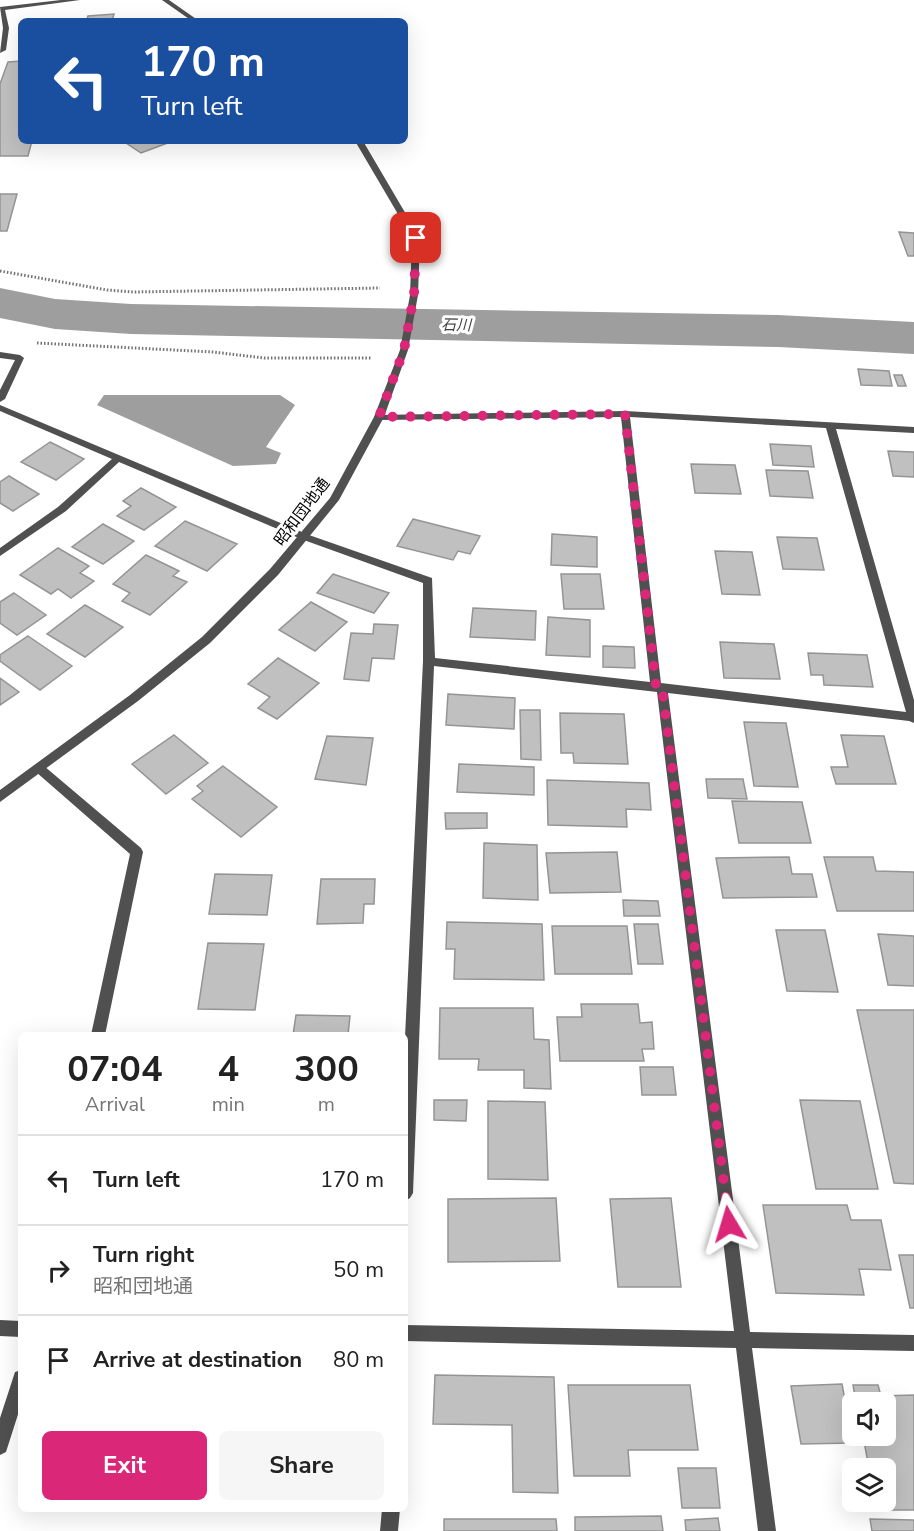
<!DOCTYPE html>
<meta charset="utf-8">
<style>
:root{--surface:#fff;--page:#f6f6f6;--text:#222;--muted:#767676;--line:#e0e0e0;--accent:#db2777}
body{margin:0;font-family:"Nunito Sans","Noto Sans JP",sans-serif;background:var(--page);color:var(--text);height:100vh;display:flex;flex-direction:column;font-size:22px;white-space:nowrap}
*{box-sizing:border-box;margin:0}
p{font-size:20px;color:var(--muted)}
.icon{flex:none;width:33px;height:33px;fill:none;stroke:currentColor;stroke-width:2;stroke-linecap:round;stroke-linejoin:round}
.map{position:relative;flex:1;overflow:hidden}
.sheet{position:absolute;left:18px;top:1032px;width:390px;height:480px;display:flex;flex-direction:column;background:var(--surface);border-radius:9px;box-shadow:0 6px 24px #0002}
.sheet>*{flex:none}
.hud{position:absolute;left:18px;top:18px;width:390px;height:126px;border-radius:9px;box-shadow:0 6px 24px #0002;background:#1a4fa0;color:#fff;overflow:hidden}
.fabs{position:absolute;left:842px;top:1392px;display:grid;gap:12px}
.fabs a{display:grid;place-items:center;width:54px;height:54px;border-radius:9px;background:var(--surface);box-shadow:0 6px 24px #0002;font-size:30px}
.pin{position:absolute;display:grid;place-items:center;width:51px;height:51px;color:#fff;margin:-26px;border-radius:12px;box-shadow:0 3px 9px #0006}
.me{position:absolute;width:66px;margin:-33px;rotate:353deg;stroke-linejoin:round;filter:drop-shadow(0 0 4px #0008)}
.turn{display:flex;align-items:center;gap:21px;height:126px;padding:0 24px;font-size:27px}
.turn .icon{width:78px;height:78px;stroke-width:2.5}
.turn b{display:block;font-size:42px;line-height:51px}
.eta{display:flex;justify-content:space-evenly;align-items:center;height:102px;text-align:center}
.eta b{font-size:36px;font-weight:700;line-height:42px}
.cta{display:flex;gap:12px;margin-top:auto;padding:12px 24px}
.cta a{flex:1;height:69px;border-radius:9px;background:var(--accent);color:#fff;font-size:24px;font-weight:700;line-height:69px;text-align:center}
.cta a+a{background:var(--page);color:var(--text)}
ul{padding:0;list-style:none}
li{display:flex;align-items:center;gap:18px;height:90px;padding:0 24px;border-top:2px solid var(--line)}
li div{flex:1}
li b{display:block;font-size:22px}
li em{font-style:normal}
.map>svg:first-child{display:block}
</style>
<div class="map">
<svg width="914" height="1531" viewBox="0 0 914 1531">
<rect width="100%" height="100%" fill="#fff"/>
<path fill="#9e9e9e" d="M104 395H280L295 405 266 447 281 453 276 464 233 466 97 405Z"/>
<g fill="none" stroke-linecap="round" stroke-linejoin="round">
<path fill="#9e9e9e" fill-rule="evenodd" d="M0 288 55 299 131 304 778 315 914 322V354L778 347 131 334 55 329 0 318Z"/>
</g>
<path fill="#c0c0c0" stroke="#949494" stroke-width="1.5" d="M114 14 112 21H72L87 19 88 16Z
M21 61V141H32L28 156H0V84L8 62Z
M123 141H173L141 153Z
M0 194H17L7 231H0Z
M899 232 914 233V256H908Z
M858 369 889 371 892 386 861 385Z
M894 375H902L906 386H898Z
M50 442 84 459 56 480 21 462Z
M770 444 811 446 814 467 773 465Z
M888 451 914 452V477L893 476Z
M691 464 735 465 741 494 695 493Z
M766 470 808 471 813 498 770 496Z
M9 476 39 494 13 511 0 503V482Z
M141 488 176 507 144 530 117 516 131 506 123 501Z
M413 519 480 536 470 554 458 551 453 560 397 546Z
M185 521 237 544 207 571 155 546Z
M103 524 134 541 103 564 72 547Z
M552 534 597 537V567L551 565Z
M777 537 817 538 824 570 783 569Z
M58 548 89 566 80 573 94 581 71 598 58 589 51 594 20 575Z
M715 551 752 552 760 595 722 594Z
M146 555 179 571 173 576 187 582 150 615 122 601 130 593 113 584Z
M333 574 389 593 374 613 317 593Z
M561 574H600L604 609H564Z
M14 593 46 615 17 635 0 623V602Z
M311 602 347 622 315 651 279 630Z
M85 605 123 627 85 657 47 634Z
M473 608 536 611 535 640 470 637Z
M548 617 590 620V657L546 655Z
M374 624 398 625 394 659 372 658 369 681 344 679 351 633 373 634Z
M28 636 72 666 40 690 0 661V655Z
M720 642 774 644 780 679 724 678Z
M603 646 634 647 635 668 603 667Z
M808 653 867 655 873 687 824 685 823 675H811Z
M278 658 319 683 277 719 258 708 270 697 248 684Z
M0 678 19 692 0 705Z
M448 694 515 698 514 729 446 725Z
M520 710H540L541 760 521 759Z
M560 713 624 714 628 764 574 763 573 753H561Z
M744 722 786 723 798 787 754 786Z
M174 735 208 763 166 794 132 764Z
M841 735 884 736 896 784H836L831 767H848Z
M327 736 373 738 366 785 315 779Z
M459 764 534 767V795L457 792Z
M223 766 277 807 241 837 192 799 203 791 197 786Z
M706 779H743L747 799 708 798Z
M547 780 649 783 651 810 626 809 627 827 548 825Z
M732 801 802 802 811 843H739Z
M445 813H487V828L446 829Z
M484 843 537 845 538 900 483 898Z
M617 852 621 892 550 893 546 853Z
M789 857 792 874H812L817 897 723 898 716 858Z
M824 857H873L876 871 914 872V911H837Z
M215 874 272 875 267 915 209 914Z
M321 879H375L374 904H364L363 923 317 924Z
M623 900 658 901 660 916H624Z
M447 922 542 924 544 980 454 979 455 949H446Z
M634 924H658L663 964H638Z
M552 926H627L632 974H555Z
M776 930H825L838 992 787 991Z
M878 934 914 936V986L888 985Z
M208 943 264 944 255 1010 198 1009Z
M581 1004H638L640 1023 652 1022 654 1049H642L644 1061H560L557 1017H582Z
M440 1008H533L534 1039 549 1040 551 1089 524 1088V1070H478L479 1059H439Z
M857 1010H914V1184L894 1183Z
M296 1015 350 1016 348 1035H293Z
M640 1067H673L676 1095H642Z
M434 1100H467L466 1121 434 1120Z
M800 1100 860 1101 878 1189H816Z
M488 1101 545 1102 548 1180 488 1179Z
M556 1198 560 1261 448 1262V1199Z
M671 1198 681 1287H618L610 1199Z
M763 1205H847L851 1220H881L891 1270 859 1269 864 1295 776 1293Z
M899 1255H914V1308H910Z
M435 1375 554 1377 558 1493 513 1492 512 1425 433 1424Z
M842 1384 853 1443 801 1444 791 1386Z
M568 1385H690L698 1450H628L630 1476H574Z
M853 1385H878L881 1396 914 1395V1510H877L876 1502H885V1468H869L863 1436H885V1402H856Z
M678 1468H716L720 1508H682Z
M661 1516 663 1531H575V1517Z
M718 1518 720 1531H686L685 1520Z
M444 1519H556L557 1531H444Z
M870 1519 914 1520V1531H872Z"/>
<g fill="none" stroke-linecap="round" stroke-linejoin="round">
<path stroke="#727272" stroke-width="3" stroke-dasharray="1.5 2" stroke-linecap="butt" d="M0 271 107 290 133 292 380 288
M37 343 213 352 264 358H372"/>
<path fill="#505050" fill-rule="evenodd" d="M61 0H80L5 10 9 28 6 50 0 53 3 28 0 7Z
M0 352 20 355 24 358 5 399 0 402V390L15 360 0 358Z"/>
<path fill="#505050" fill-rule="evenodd" d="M0 405 309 535 432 578 435 658 650 682 621 417 379 420 374 417 376 415 625 411 914 427V433L836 429 914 700V723L909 721 668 693 750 1332 914 1335V1351L752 1348 776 1531H758L736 1348 405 1341V1325L734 1331 657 692 434 666 413 1193 410 1198 405 1201V1037L423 661V583L301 539 119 462 66 511 0 556V548L58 507 112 459 0 411ZM630 417 826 428 906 712 661 683Z
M40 764 44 766 141 848 143 852 105 1035H91L130 854 36 772 34 769 36 766Z
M0 1320 21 1321V1337L0 1336Z
M21 1370V1405L6 1452 0 1455V1418L15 1372Z
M382 1509H400L398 1531H380Z"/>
<path fill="#505050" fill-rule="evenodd" d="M162 0H169L199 21H192Z
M355 141H363L420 238 418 295 408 350 384 417 339 500 278 575 210 643 138 701 0 802V790L130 695 202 637 270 569 330 498 374 417 400 350 410 295 412 238Z"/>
</g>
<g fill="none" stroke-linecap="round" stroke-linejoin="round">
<path stroke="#db2777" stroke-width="10" stroke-dasharray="0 18" d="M416 238 414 295 404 350 379 417 625 414 656 686 662 687 729 1224"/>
</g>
<g text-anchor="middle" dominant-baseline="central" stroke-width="6" stroke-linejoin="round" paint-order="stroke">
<g font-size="15" font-style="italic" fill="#3f3f3f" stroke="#fff">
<text transform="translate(456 325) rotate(1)">石川</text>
</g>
<g font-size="16" fill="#000" stroke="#fff">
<text transform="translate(302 512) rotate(-53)">昭和団地通</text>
</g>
</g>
</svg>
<div class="fabs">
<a><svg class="icon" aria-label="sound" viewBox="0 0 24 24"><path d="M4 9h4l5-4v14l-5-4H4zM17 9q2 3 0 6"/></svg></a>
<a><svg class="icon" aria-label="layers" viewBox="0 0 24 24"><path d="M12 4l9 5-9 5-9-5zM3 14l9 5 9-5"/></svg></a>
</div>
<div class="pin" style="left:416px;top:238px;background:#d93025"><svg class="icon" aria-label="arrive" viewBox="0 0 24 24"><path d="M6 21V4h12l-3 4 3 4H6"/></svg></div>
<svg class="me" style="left:729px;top:1224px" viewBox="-20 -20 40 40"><path d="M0-17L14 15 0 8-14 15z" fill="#db2777" stroke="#fff" stroke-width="4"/></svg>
<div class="hud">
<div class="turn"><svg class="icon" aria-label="left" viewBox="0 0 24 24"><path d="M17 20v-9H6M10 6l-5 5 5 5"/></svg><div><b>170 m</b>Turn left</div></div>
</div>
<section class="sheet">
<div class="eta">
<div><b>07:04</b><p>Arrival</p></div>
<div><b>4</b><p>min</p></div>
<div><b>300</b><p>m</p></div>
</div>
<ul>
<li><svg class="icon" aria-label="left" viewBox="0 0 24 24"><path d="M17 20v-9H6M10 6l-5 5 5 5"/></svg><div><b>Turn left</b></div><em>170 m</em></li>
<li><svg class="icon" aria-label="right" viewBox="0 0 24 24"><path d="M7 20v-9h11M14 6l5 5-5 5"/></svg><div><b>Turn right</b><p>昭和団地通</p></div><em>50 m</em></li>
<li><svg class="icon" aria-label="arrive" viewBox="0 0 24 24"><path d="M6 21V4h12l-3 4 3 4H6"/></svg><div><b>Arrive at destination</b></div><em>80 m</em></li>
</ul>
<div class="cta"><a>Exit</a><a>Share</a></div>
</section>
</div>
